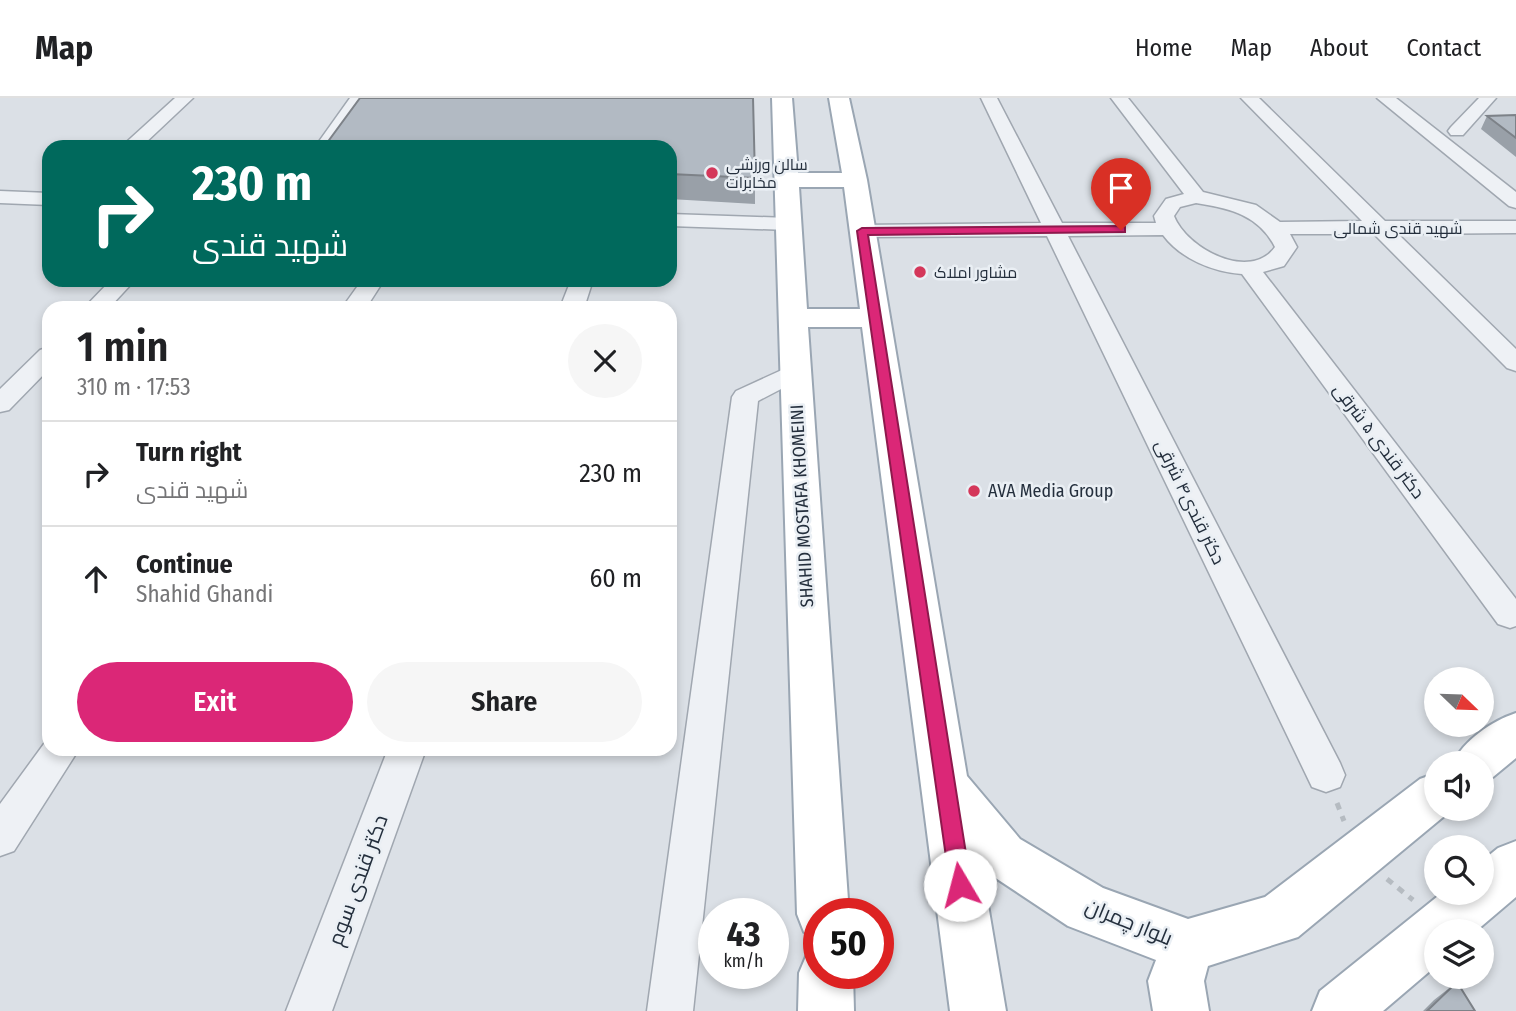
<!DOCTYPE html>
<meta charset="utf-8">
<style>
:root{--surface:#fff;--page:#f6f6f6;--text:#202124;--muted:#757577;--line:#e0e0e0;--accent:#db2777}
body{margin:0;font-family:"Fira Sans Condensed",Cairo,sans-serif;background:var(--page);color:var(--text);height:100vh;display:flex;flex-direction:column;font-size:26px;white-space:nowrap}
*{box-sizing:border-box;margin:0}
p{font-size:23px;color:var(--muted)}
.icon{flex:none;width:38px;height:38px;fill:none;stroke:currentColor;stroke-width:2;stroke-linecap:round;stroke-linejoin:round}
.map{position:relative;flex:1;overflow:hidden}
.sheet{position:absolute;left:42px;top:203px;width:635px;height:455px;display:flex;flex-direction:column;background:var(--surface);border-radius:21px;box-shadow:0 4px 10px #0003}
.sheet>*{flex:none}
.guide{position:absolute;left:42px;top:42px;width:635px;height:147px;border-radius:21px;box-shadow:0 4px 10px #0003;background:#00695c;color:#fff;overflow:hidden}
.needle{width:46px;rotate:113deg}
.controls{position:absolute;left:1424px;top:569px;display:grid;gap:14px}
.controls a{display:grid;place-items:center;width:70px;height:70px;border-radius:50%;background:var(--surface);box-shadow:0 4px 10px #0003;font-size:35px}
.speed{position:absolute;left:698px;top:800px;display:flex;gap:14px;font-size:35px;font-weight:700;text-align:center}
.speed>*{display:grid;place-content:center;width:91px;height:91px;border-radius:50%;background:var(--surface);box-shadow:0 4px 10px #0003;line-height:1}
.speed small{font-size:18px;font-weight:400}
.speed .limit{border:10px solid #d22;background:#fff;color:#111}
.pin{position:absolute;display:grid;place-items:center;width:60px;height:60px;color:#fff;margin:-72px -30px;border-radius:50% 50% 50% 0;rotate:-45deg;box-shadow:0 0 7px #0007}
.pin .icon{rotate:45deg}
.me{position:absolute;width:77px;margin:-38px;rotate:352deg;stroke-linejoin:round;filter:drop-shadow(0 0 5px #0008)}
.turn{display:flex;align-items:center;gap:24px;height:147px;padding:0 35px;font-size:32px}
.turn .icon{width:91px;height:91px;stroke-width:2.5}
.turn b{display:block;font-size:49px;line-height:60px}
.round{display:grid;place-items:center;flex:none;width:74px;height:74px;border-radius:37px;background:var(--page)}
.headline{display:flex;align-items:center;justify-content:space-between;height:119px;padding:0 35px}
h1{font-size:42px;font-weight:600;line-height:52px}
.cta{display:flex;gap:14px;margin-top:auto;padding:14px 35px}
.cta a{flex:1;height:80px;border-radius:42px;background:var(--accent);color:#fff;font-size:28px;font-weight:600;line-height:80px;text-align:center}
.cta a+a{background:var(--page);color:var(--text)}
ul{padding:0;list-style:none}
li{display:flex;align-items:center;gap:21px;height:105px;padding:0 35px;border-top:2px solid var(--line)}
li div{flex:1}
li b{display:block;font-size:26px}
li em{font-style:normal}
header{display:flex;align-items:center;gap:42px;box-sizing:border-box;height:98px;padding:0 35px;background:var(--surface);border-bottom:2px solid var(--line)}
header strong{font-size:33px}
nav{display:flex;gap:38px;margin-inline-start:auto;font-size:24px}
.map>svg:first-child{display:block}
</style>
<header>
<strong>Map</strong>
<nav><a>Home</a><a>Map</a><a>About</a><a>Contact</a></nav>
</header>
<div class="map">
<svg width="1516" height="913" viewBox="0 0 1516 913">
<rect width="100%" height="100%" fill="#dbe0e6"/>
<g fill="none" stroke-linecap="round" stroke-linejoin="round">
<defs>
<path id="minor" d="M175 0H193L141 49H121Z
M350 0H367L333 49H315Z
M981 0H997L1062 125H1156L1154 118 1166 101 1184 96 1111 0H1128L1203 94 1256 107 1280 124 1362 123 1241 0H1259L1385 123H1516V135L1398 136 1516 251V273L1507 270 1374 136H1290L1297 149 1284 168 1263 174 1516 501V528L1510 530 1498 526 1242 176C1213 174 1181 161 1163 137L1068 138 1340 665 1345 677 1340 689 1326 694 1312 689 1047 138 862 139 855 137 851 133 855 129 862 127 1041 125ZM1196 105C1229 110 1259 117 1275 149 1250 184 1187 151 1174 118L1180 109Z
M1377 0H1396L1516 94V110L1509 108Z
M1479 0H1496L1463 37H1451L1448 33 1451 29Z
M0 93 49 95V107L0 105Z
M670 116 788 120 795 122 798 126 795 130 788 132 670 128Z
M111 182H135L109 210H84Z
M362 182H384L366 210H342Z
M571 182H593L584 210H560Z
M49 249V271L9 312 0 314V291L40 252Z
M795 266 804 269 808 274 804 279 758 303 693 913H647L732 299 736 293Z
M49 639V651H79L14 753 0 758V706Z
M388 651H426L332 913H286Z"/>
<path id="major" d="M772 0H792L798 75H842L829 0H849L867 82 967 678 1020 741 1103 790 1188 821 1265 799 1420 681 1437 675V710H1454L1298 839 1208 868 1204 883 1209 913H1153L1148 883 1156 862 1068 828 982 771 1006 913H950L862 229H808L849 816H819V840L804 834 797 816ZM799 89H844L860 211H807Z
M1516 615V660L1493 679 1482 683V665H1453C1464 642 1492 623 1516 615Z
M1516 743V799L1476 833H1437V867L1383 913H1312L1320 893 1443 794H1482V763L1498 750Z
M819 850V875H853L854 913H798L799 875 807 856Z"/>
</defs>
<use href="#minor" stroke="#a0a7b0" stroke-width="3"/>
<use href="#major" stroke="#9aa6b3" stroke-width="4"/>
<path stroke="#b5bbc1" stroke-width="5" stroke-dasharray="7 7" stroke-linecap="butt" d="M1337 705 1344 723
M1387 781 1413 802"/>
<use href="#minor" fill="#eef1f5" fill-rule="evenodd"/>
<use href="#major" fill="#fff" fill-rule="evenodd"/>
</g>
<path fill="#99a0a8" d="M1516 17V59L1481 31 1487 18Z
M670 49 755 80V106L670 101Z
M1457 884 1475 913H1423L1434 902Z"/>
<path fill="#b2bac3" stroke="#7d8288" stroke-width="2" d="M360 0H753L755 80 670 76V49H324Z
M1516 17V40L1487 18Z
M1457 884 1475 913H1427Z"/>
<path fill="#db2777" stroke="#8e194d" stroke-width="2" d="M1121 128 1125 129V134L868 137 971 787 968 794 960 797 953 794 950 787 857 133 862 130Z"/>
<g fill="#d4375a" stroke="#eaeff4" stroke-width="2.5">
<circle cx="712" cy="75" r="7"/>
<circle cx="920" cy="174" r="7"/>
<circle cx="974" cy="393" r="7"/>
</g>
<g text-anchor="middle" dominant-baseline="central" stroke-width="5" stroke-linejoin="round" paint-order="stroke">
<g font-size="16" fill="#242f3d" stroke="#eaeff4" text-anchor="start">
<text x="726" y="66">سالن ورزشی<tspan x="726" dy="18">مخابرات</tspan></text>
<text x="934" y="174">مشاور املاک</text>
</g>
<g font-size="16" fill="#242f3d" stroke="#eaeff4">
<text x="1398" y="130">شهید قندی شمالی</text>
</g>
<g font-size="18" fill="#242f3d" stroke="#eaeff4">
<text transform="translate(1379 343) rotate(53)">دکتر قندی ۵ شرقی</text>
<text transform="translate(1190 404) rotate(64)">دکتر قندی۴ شرقی</text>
<text transform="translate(802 408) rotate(-93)">SHAHID MOSTAFA KHOMEINI</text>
</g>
<g font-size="18" fill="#242f3d" stroke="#eaeff4" text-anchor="start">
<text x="988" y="393">AVA Media Group</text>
</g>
<g font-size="21" fill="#242f3d" stroke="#eaeff4">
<text transform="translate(358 782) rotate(-70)">دکتر قندی سوم</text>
<text transform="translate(1129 824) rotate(22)">بلوار چمران</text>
</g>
</g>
</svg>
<div class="controls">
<a><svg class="needle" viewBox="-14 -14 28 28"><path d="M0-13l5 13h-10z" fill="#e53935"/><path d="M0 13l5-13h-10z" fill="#757577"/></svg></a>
<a><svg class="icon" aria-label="sound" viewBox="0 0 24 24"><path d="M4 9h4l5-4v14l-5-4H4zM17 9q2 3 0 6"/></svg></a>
<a><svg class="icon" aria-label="search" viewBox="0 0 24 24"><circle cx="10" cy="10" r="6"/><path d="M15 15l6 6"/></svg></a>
<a><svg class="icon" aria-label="layers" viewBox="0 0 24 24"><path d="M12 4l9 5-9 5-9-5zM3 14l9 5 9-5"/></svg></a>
</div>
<div class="speed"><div>43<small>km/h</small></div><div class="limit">50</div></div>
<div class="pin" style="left:1121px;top:132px;background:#d93025"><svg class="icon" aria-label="arrive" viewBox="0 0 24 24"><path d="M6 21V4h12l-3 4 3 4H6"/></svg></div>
<svg class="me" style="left:960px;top:787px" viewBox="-20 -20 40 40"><circle r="19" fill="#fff"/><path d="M0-13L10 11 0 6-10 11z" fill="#db2777"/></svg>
<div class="guide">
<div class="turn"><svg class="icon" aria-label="right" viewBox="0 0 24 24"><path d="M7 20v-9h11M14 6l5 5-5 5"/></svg><div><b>230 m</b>شهید قندی</div></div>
</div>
<section class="sheet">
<div class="headline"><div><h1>1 min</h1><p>310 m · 17:53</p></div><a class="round"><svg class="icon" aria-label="close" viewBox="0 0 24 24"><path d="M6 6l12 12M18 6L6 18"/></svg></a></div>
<ul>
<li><svg class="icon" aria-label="right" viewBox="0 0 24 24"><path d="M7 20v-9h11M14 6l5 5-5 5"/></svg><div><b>Turn right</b><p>شهید قندی</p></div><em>230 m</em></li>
<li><svg class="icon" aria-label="ahead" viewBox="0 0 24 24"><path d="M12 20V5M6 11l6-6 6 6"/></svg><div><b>Continue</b><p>Shahid Ghandi</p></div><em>60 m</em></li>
</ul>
<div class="cta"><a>Exit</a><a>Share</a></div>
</section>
</div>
